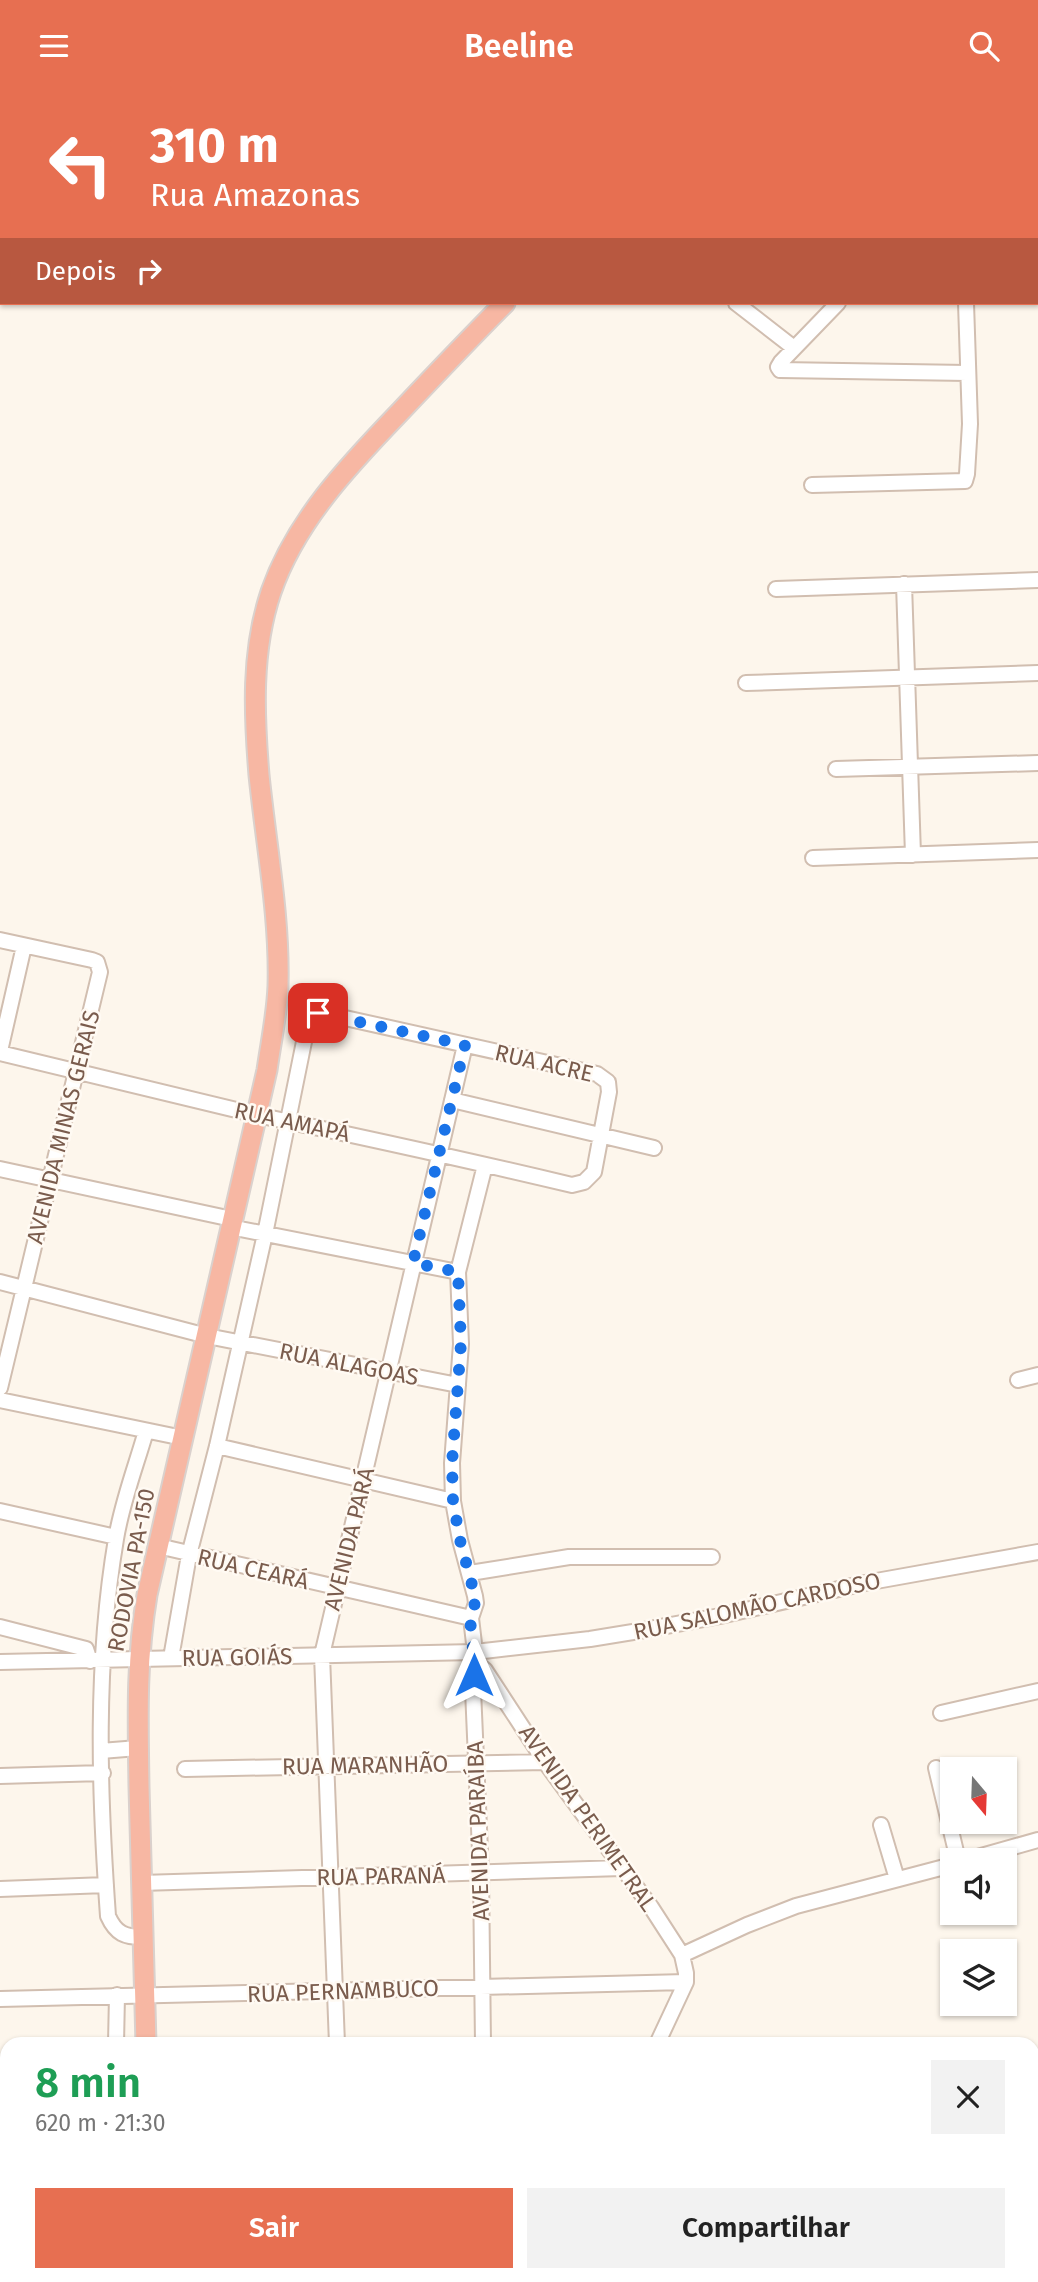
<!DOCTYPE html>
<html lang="pt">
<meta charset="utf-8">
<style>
:root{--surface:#fff;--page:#f2f2f2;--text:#222;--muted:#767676;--accent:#e76f51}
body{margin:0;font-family:"Fira Sans",sans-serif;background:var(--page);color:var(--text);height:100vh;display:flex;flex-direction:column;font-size:26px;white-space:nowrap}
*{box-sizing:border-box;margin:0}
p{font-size:23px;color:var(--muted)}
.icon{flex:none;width:38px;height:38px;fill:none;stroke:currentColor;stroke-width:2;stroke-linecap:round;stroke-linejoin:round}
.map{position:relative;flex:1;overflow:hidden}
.drawer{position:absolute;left:0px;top:1946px;width:1040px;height:245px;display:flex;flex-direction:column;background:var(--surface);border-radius:21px 21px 0 0;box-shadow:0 2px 5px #0004}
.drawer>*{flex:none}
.top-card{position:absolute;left:0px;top:0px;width:1040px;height:214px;box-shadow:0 2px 5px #0004;background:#e76f51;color:#fff;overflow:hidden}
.needle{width:46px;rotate:161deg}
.controls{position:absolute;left:940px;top:1666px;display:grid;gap:14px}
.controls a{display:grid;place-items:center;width:77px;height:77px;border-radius:0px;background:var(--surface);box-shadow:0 2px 5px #0004;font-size:35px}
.pin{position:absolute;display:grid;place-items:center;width:60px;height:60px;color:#fff;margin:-30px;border-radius:14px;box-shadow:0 4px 10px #0006}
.me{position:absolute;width:77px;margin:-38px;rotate:0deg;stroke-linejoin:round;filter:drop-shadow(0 0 5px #0008)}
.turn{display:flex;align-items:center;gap:24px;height:147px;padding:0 35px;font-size:32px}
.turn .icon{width:91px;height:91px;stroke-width:2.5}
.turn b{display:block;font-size:49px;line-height:60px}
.then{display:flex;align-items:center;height:66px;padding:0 35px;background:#0003;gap:14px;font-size:26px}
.round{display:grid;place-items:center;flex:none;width:74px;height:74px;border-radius:0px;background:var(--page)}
.head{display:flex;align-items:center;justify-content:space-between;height:119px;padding:0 35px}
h1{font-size:42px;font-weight:600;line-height:52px;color:#1e9e55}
.button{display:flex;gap:14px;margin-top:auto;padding:14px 35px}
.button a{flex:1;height:80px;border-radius:0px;background:var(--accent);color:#fff;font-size:28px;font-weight:600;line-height:80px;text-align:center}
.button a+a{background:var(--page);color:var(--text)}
header{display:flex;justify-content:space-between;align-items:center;height:91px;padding:0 35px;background:var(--accent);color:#fff;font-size:32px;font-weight:600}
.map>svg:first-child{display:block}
</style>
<header><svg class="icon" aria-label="menu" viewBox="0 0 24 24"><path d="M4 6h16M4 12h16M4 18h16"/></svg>Beeline<svg class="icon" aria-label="search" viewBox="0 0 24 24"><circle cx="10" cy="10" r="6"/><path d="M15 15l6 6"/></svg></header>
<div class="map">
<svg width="1038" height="2191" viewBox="0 0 1038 2191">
<rect width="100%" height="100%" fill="#fdf6ec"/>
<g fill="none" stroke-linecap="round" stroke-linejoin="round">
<defs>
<path id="minor" d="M1011 0 1017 2
M839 2 840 0
M939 2 941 0
M966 2V0
M736 212 794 257
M838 212 781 271 778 276 780 279 967 282
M812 394 965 390 967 383 970 333 966 212
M904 493 913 764
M776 498 1038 489
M746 592 1038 582
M836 678 1038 672
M813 767 1038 759
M0 849 92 869 97 871 100 881 0 1297
M0 960 24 855
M0 962 257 1024C362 1046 467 1069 572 1094L584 1091 594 1081 609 1001 608 991 597 983 336 925 318 922 312 924 308 931 265 1143 217 1355 189 1464 171 1567
M452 1009 654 1057
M0 1078 232 1128
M230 1136 458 1181
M0 1191 207 1245 458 1294
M1018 1289 1038 1284
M0 1309 183 1347
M217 1355 453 1410
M0 1420 116 1446
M158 1455 471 1527
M470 1482 569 1466H712
M0 1536 86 1558 90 1570
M0 1571 475 1561 590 1548 639 1540 720 1525 865 1492 1038 1461
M475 1571 485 1579 545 1671 651 1816 682 1864 686 1882V1891L657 1953
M941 1622 1038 1600
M101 1660 138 1657
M936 1677 958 1769
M185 1678 545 1671
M0 1685 103 1682
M881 1734 897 1788
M967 1769 1038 1749
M141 1792 622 1777
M0 1798 106 1794
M143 1846C125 1846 116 1843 108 1825 99 1700 95 1572 116 1448 122 1411 136 1375 146 1340
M682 1864 747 1834 796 1815 952 1774
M0 1908 686 1891
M116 1953 117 1904
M337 1953 322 1564 465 954
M483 1953 481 1783 473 1599 475 1561 471 1527 476 1512 475 1505 460 1449 453 1410 452 1372 461 1253 458 1181 485 1074
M0 2021H7
M1032 2089 1038 2091
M0 2131H7
M187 2184V2191
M343 2184V2191
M489 2184 490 2191
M1034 2186 1038 2158
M538 2191 544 2184"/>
<path id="highway" d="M715 2 717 0
M146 1953C144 1867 141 1782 139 1696 138 1631 136 1569 147 1504L267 979C271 951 277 923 278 895 280 825 266 754 259 684 254 624 251 560 271 501 295 431 348 375 399 322 434 285 469 248 505 212
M151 2184 152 2191"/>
</defs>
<use href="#minor" stroke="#d1beb0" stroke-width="18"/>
<use href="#highway" stroke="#dad1cd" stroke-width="23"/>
<use href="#minor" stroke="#fff" stroke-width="14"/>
<use href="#highway" stroke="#f7b7a3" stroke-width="19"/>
</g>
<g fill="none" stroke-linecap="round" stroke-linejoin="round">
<path stroke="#1a73e8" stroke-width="12" stroke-dasharray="0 21.6" d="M318 922 465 954 413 1172 458 1181 461 1252 452 1372 453 1410 460 1449 475 1505C476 1514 472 1519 471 1527 469 1543 476 1564 474 1584"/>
</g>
<g text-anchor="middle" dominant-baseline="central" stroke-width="5" stroke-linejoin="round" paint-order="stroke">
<g font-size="23" fill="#7a5c4d" stroke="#fffaf3">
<text transform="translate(544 972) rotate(13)">RUA ACRE</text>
<text transform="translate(292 1031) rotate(12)">RUA AMAPÁ</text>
<text transform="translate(63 1036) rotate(-76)">AVENIDA MINAS GERAIS</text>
<text transform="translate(349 1273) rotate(11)">RUA ALAGOAS</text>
<text transform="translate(349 1448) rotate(-76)">AVENIDA PARÁ</text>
<text transform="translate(253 1478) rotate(13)">RUA CEARÁ</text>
<text transform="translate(131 1479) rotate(-79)">RODOVIA PA-150</text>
<text transform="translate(757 1515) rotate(-12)">RUA SALOMÃO CARDOSO</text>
<text transform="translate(237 1566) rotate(-1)">RUA GOIÁS</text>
<text transform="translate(365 1674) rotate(-1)">RUA MARANHÃO</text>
<text transform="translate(588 1727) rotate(55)">AVENIDA PERIMETRAL</text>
<text transform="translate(478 1740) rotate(-92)">AVENIDA PARAÍBA</text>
<text transform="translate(381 1785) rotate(-1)">RUA PARANÁ</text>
<text transform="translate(343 1900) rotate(-2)">RUA PERNAMBUCO</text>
</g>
</g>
</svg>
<div class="controls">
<a><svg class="needle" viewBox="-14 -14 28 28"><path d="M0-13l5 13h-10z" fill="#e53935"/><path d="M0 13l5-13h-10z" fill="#767676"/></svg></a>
<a><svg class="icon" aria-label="sound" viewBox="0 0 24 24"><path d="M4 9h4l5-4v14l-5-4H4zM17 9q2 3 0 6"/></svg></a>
<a><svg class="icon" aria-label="layers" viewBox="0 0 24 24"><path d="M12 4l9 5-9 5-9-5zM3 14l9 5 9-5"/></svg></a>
</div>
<div class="pin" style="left:318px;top:922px;background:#d93025"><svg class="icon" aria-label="arrive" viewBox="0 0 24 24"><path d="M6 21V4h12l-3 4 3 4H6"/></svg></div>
<svg class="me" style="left:474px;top:1584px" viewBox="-20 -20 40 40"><path d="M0-17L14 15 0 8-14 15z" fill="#1a73e8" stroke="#fff" stroke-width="4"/></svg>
<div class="top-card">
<div class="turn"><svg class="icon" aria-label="left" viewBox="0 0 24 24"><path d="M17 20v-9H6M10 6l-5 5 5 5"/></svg><div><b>310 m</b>Rua Amazonas</div></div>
<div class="then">Depois<svg class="icon" aria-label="right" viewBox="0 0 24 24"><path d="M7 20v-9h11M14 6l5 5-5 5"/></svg></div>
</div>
<section class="drawer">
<div class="head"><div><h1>8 min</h1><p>620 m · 21:30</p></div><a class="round"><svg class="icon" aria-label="close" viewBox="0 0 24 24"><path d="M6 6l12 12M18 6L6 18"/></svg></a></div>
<div class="button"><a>Sair</a><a>Compartilhar</a></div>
</section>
</div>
